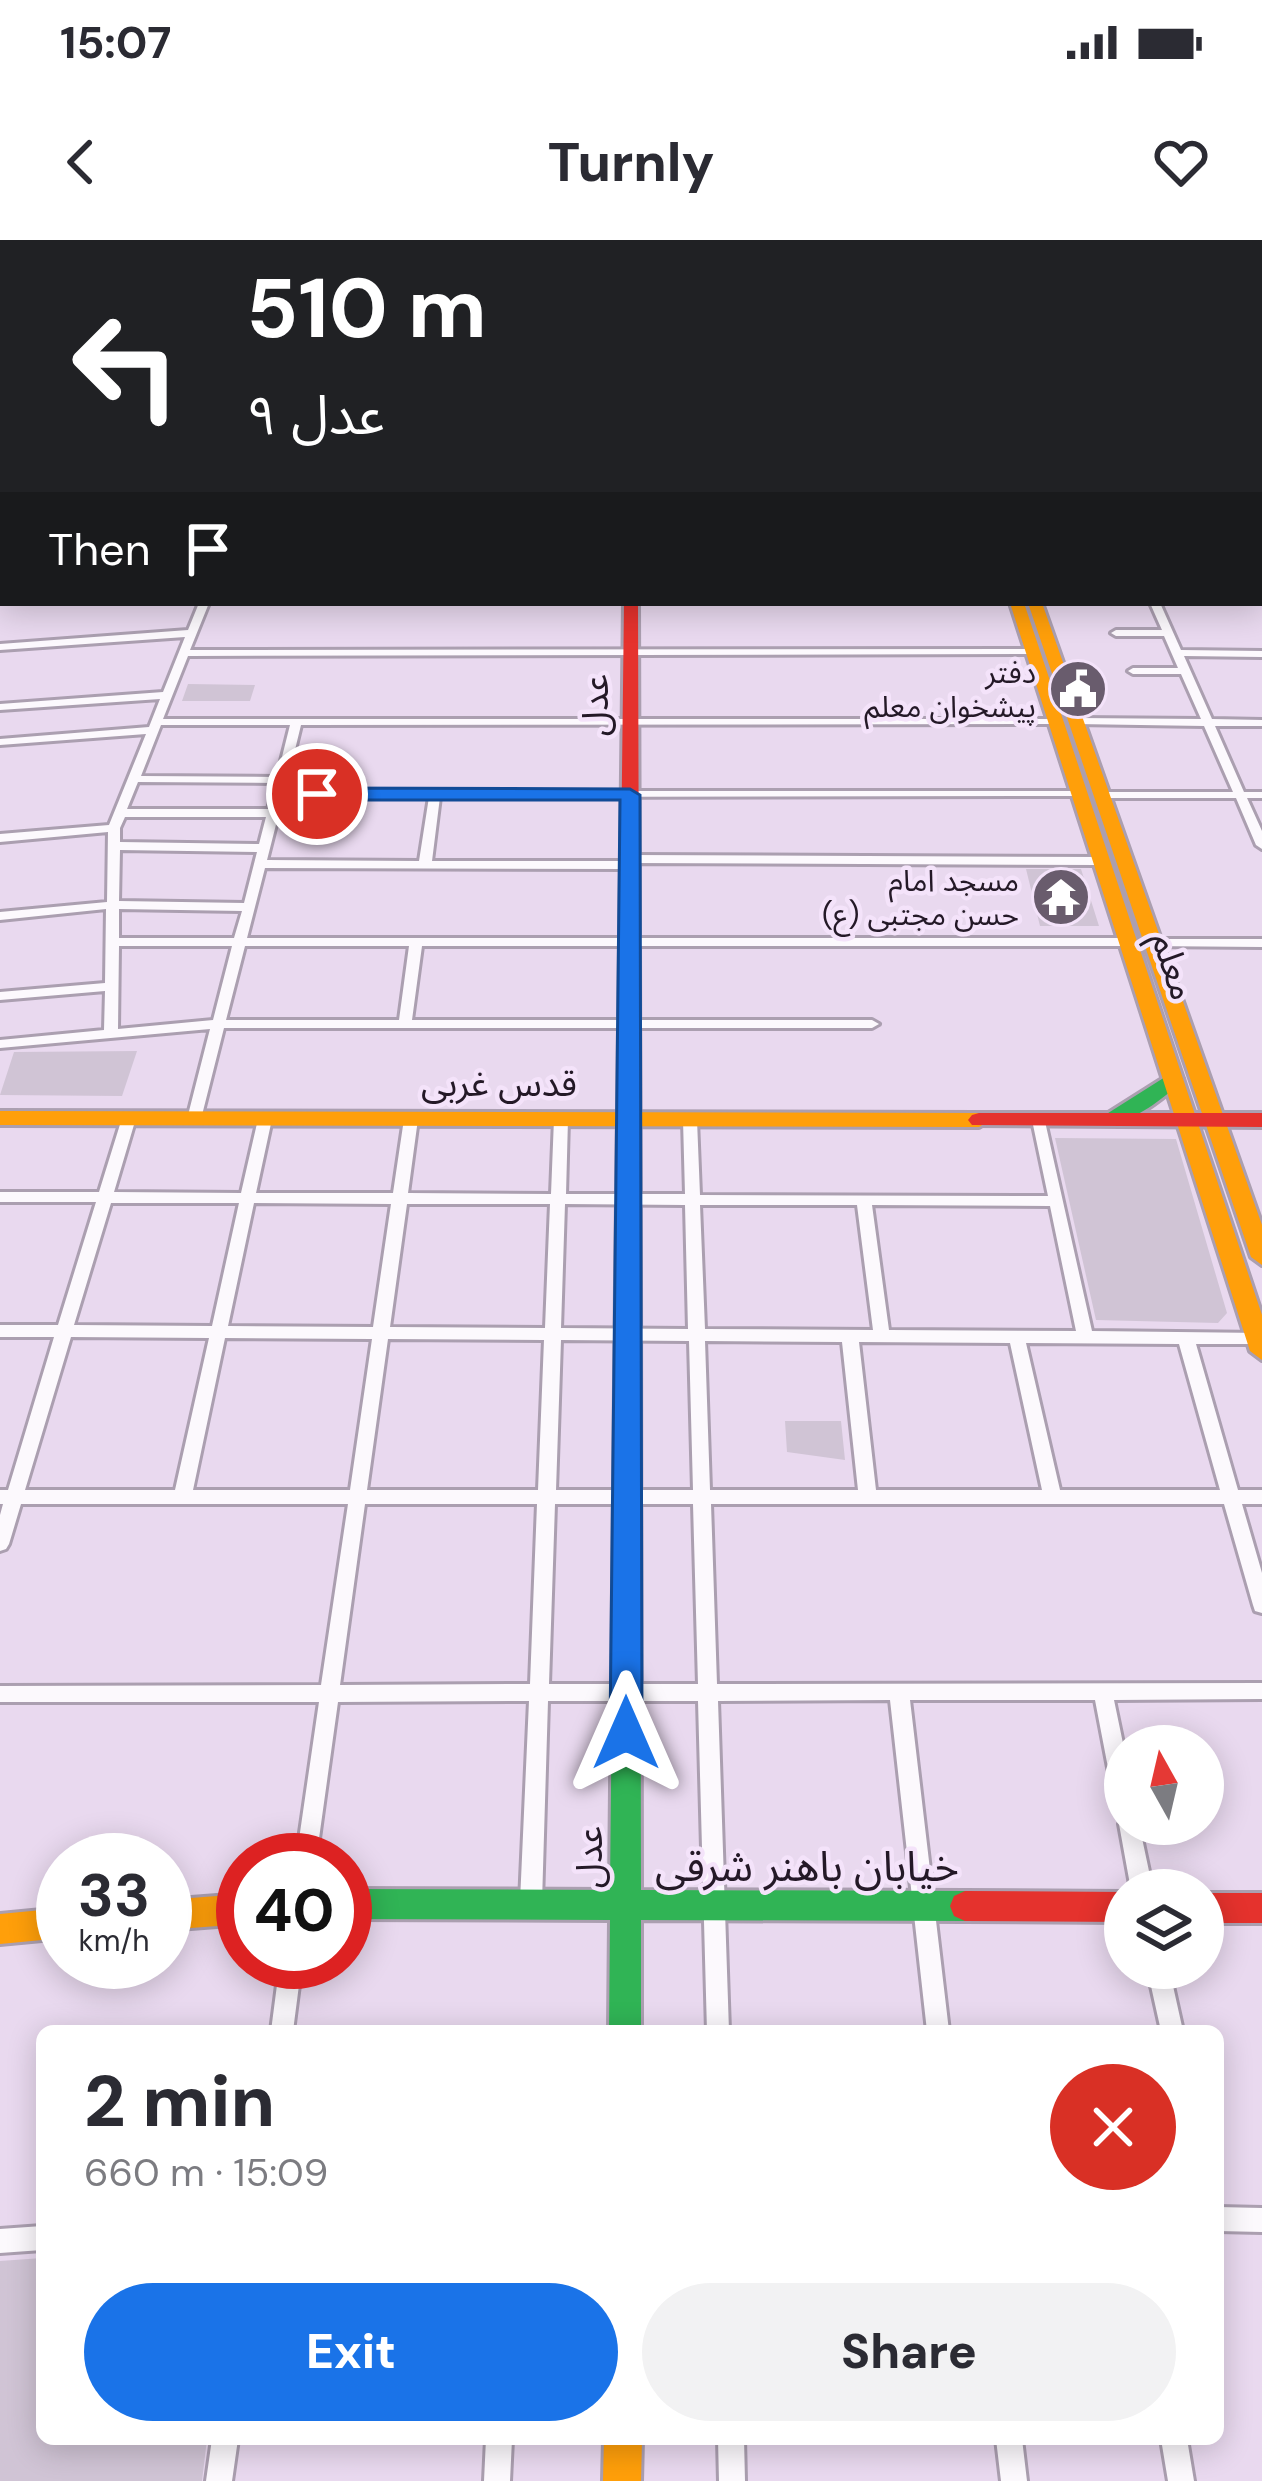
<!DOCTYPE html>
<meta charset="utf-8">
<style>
:root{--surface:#fff;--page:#f2f2f3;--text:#2b2b33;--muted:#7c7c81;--accent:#1a73e8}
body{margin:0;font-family:"DM Sans","Noto Sans Arabic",sans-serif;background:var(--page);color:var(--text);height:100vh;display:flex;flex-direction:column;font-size:45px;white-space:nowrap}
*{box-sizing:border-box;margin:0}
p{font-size:39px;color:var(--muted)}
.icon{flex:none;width:66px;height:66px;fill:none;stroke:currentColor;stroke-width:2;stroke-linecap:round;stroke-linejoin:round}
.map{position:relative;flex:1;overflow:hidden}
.panel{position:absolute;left:36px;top:1785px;width:1188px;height:420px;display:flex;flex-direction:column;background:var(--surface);border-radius:18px;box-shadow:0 6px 30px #0003}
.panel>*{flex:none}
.banner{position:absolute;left:0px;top:0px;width:1263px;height:366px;box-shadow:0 6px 30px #0003;background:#202124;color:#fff;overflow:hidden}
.needle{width:78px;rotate:352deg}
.controls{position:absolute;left:1104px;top:1485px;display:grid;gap:24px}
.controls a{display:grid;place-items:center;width:120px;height:120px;border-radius:50%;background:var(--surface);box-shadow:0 6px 30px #0003;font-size:60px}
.speed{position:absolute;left:36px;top:1593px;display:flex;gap:24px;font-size:60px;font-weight:700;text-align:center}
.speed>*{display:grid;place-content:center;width:156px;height:156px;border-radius:50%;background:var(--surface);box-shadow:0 6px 30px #0003;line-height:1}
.speed small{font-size:30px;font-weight:400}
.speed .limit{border:18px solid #d22;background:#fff;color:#111}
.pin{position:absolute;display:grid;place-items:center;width:102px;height:102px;color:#fff;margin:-51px;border:6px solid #fff;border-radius:50%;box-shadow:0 3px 12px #0007}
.me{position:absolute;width:132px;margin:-66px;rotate:0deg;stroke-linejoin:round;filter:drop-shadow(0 0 9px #0008)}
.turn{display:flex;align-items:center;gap:42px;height:252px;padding:0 48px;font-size:54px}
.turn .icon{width:156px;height:156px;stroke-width:2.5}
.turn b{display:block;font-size:84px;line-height:102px}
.then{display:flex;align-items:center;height:114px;padding:0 48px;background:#0003;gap:24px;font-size:45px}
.round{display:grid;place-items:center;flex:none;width:126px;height:126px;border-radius:63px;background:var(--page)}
.summary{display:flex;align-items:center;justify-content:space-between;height:204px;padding:0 48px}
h1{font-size:72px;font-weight:800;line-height:90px}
.button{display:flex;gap:24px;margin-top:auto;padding:24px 48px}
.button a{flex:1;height:138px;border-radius:72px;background:var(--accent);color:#fff;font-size:48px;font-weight:800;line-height:138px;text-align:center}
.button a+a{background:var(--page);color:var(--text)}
.status{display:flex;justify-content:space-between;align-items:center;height:84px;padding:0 60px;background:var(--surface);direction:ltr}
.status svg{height:33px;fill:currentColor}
header{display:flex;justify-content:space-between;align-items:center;height:156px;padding:0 48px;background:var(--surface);font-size:54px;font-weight:800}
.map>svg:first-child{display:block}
</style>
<div class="status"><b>15:07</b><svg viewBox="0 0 49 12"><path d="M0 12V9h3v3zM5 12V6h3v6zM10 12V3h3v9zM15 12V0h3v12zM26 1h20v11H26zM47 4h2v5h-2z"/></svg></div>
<header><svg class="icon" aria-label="back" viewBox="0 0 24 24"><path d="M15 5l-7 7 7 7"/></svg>Turnly<svg class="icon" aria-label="heart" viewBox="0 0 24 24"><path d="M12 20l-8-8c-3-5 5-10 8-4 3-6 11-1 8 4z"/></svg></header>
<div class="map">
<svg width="1262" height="2241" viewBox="0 0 1262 2241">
<rect width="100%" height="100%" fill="#e9d9ef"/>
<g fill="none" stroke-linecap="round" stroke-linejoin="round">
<path fill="#96c085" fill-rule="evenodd" d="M0 269H3V281H0Z
M1260 272H1262V284H1260Z"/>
</g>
<path fill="#d0c4d5" d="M188 444 255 445 250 461H182Z
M1026 629H1081L1099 686H1040Z
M137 811 122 856 0 855 14 812Z
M1055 898 1176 899 1227 1073 1218 1083 1096 1080Z
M785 1181H841L845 1220 787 1212Z
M42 2018V2199H207L202 2241H0V2021Z"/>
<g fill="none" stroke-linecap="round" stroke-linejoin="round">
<defs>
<path id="street" d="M1260 233H1262V239H1260Z
M1260 298H1262V304H1260Z
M0 301H3V307H0Z
M3 347V353L0 354V348Z
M1260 348H1262V354H1260Z
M199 363H209L190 410 1036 409V413L1032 414 188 416 163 479H1056L1062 482 1060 484 301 485 285 551H1079L1083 552V556L440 557 432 621H625L626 616 630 615 1101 617 1107 621 1101 625 635 623 634 628 630 629 265 628 247 698H1128L1134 702 1128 706H422L412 780H872L879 784 872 788H224L201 879 194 884 189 882 187 879 210 789 0 808V800L104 790 105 751 0 760V752L105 743 106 669 0 680V672L107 662 108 592 0 602V594L109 585 146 494 0 505V499L149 487 160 459 0 470V464L163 452 185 397 0 410V404L188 390ZM161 485H290L277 537 141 536ZM138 542 275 543 268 569H127ZM283 557H429L419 621 267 620ZM125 577H266L259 604 120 602V588ZM120 610 257 612 244 663 119 661ZM119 669 242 671 234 698H119ZM119 706H232L213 780 118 789ZM245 706H409L399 780H226Z
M1150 363H1160L1181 410 1262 411V417L1184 416 1212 479 1262 480V486H1215L1244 552H1262V558H1247L1262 591V609L1256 605 1236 558H1101L1095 555 1101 552H1233L1204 486 1076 484 1070 481 1076 478 1201 479 1181 434H1133L1128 431 1133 428H1178L1164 396H1116L1111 393 1116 390H1162Z
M1153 699H1262V707L1148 706 1147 703Z
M129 873 136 878 114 952 241 953 258 879 265 874 272 879 256 953H393L404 879 411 874 418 879 408 953 551 954 554 879 561 874 568 879 566 954H685L683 880 690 875 697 880 700 955 1048 956 1032 880 1034 877H1044L1092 1091 1262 1093V1103L1258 1104H1196L1238 1250H1262V1264H1242L1262 1333V1373L1255 1371 1253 1365 1224 1264H711L717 1444 1262 1443V1459L1114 1460 1125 1513V1573L1118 1571 1115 1564 1095 1460H910L949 1791H927L890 1460 718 1461 729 1791H707L698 1461H548L542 1662 538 1669 531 1672 524 1669 520 1662 529 1461 338 1462 316 1620H296L319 1462H0V1446L321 1445 348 1264H21L9 1304 6 1309 0 1311V1275L3 1264H0V1250H8L54 1097H0V1085H58L96 962H0V952H99L122 878ZM111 963H239L212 1086 74 1085ZM254 963 391 964 373 1087 228 1086ZM407 964H550L545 1088 390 1087ZM565 964 685 965 688 1089 561 1088ZM700 965H857L873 1090 705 1089ZM872 965 1050 966 1076 1091 889 1090ZM71 1097 209 1098 175 1250H25ZM225 1098 372 1099 350 1250H193ZM388 1099 544 1100 538 1250H367ZM561 1100 689 1101 693 1250H556ZM705 1101 842 1102 858 1250H710ZM859 1102 1010 1103 1042 1250H876ZM1026 1103 1179 1104 1220 1250H1060ZM365 1264H537L530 1444 340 1445ZM555 1264H693L698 1444H549Z
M1125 1576V1584H1139L1153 1650H1131L1119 1584Z
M280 1722H302L293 1791H271Z
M1147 1728H1169L1183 1791H1161Z
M1218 1967 1262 1968V1992L1218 1991Z
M42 1986V2010L0 2013V1989Z
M212 2199H238L232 2241H206Z
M486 2199H512L510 2241H484Z
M718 2199H744L745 2241H719Z
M996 2199H1022L1027 2241H1001Z
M1161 2199H1187L1194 2241H1168Z"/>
<path id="fast" d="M75 0H149L154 3H80Z
M1260 168H1262V176H1260Z
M0 169H3V177H0Z
M1173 832 1183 839 1180 844C1159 860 1136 883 1108 880L1105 875Z
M628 1035 640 1043 641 1650 965 1651 976 1656 980 1666 976 1676 965 1681 641 1680V1791H609L610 1680 345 1679V1649L610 1650 616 1043Z"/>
<path id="slow" d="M1010 363H1024L1262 1075V1120L1250 1111Z
M1028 363H1042L1262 985V1025L1251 1017Z
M0 871 979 873 990 880 979 887 0 885Z
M243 1654V1684L165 1690V1660Z
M63 1668V1698L0 1704V1674Z
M604 2199H642L641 2241H603Z"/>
<path id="jam" d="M1260 63H1262V69H1260Z
M624 363H638L640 1043 628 1051 616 1043Z
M979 873H1262V887L972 885 968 880 972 875Z
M965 1651 1125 1652V1682L965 1681 954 1676 950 1666 954 1656Z
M1203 1653H1262V1683H1203Z"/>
</defs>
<use href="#street" stroke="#ab9fb0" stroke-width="6"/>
<use href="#fast" stroke="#ab9fb0" stroke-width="6"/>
<use href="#slow" stroke="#ab9fb0" stroke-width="6"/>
<use href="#jam" stroke="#ab9fb0" stroke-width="6"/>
<use href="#street" fill="#fcf9fd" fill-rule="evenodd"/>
<use href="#fast" fill="#30b455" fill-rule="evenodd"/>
<use href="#slow" fill="#ff9f0a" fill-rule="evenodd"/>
<use href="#jam" fill="#e5322d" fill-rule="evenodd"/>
</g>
<path fill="#1a73e8" stroke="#114b97" stroke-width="3" d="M630 549 640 555 642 1493 638 1503 626 1508 615 1503 610 1493 620 560H317L307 554 317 548Z"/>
<defs>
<symbol id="civic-disc" viewBox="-11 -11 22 22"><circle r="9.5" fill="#695c6d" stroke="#f4e3fa"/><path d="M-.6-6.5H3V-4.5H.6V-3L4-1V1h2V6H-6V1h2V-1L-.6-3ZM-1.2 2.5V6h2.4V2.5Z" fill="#fff"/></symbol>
<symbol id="temple-disc" viewBox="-11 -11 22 22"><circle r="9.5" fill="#695c6d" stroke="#f4e3fa"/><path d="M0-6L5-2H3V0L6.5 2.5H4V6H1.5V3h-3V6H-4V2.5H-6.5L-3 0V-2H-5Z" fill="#fff"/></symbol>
</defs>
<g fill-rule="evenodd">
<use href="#civic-disc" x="1045" y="416" width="66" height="66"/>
<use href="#temple-disc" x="1028" y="624" width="66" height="66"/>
</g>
<g text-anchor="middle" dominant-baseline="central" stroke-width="9" stroke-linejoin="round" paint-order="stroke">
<g font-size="30" fill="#241927" stroke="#f4e3fa" text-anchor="end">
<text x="1036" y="432">دفتر<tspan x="1036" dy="34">پیشخوان معلم</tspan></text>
<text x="1019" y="640">مسجد امام<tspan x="1019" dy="34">حسن مجتبی (ع)</tspan></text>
</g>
<g font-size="36" fill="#241927" stroke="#f4e3fa">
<text transform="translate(595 465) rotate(-90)">عدل</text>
<text transform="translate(1174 726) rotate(72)">معلم</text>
<text x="499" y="843">قدس غربی</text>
<text transform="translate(589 1617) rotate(-90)">عدل</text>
</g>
<g font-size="42" fill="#241927" stroke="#f4e3fa">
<text x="807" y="1626">خیابان باهنر شرقی</text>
</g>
</g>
</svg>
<div class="controls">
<a><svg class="needle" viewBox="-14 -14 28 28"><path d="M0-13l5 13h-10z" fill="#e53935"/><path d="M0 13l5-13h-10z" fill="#7c7c81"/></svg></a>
<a><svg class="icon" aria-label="layers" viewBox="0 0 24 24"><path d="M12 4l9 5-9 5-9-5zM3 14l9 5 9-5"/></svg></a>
</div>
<div class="speed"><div>33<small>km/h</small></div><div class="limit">40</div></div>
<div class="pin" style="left:317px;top:554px;background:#d93025"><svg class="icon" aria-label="arrive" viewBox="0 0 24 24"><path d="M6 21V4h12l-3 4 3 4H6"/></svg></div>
<svg class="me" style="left:626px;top:1493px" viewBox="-20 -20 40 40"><path d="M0-17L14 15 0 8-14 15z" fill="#1a73e8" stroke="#fff" stroke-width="4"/></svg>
<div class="banner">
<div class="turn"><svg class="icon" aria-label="left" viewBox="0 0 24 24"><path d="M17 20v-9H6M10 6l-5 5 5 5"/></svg><div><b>510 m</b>عدل ۹</div></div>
<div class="then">Then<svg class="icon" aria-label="arrive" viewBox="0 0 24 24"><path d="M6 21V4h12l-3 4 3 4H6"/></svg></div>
</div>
<section class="panel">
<div class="summary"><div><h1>2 min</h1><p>660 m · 15:09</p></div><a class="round" style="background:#d93025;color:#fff"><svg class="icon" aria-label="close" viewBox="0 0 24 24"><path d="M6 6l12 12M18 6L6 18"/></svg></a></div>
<div class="button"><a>Exit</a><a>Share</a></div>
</section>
</div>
